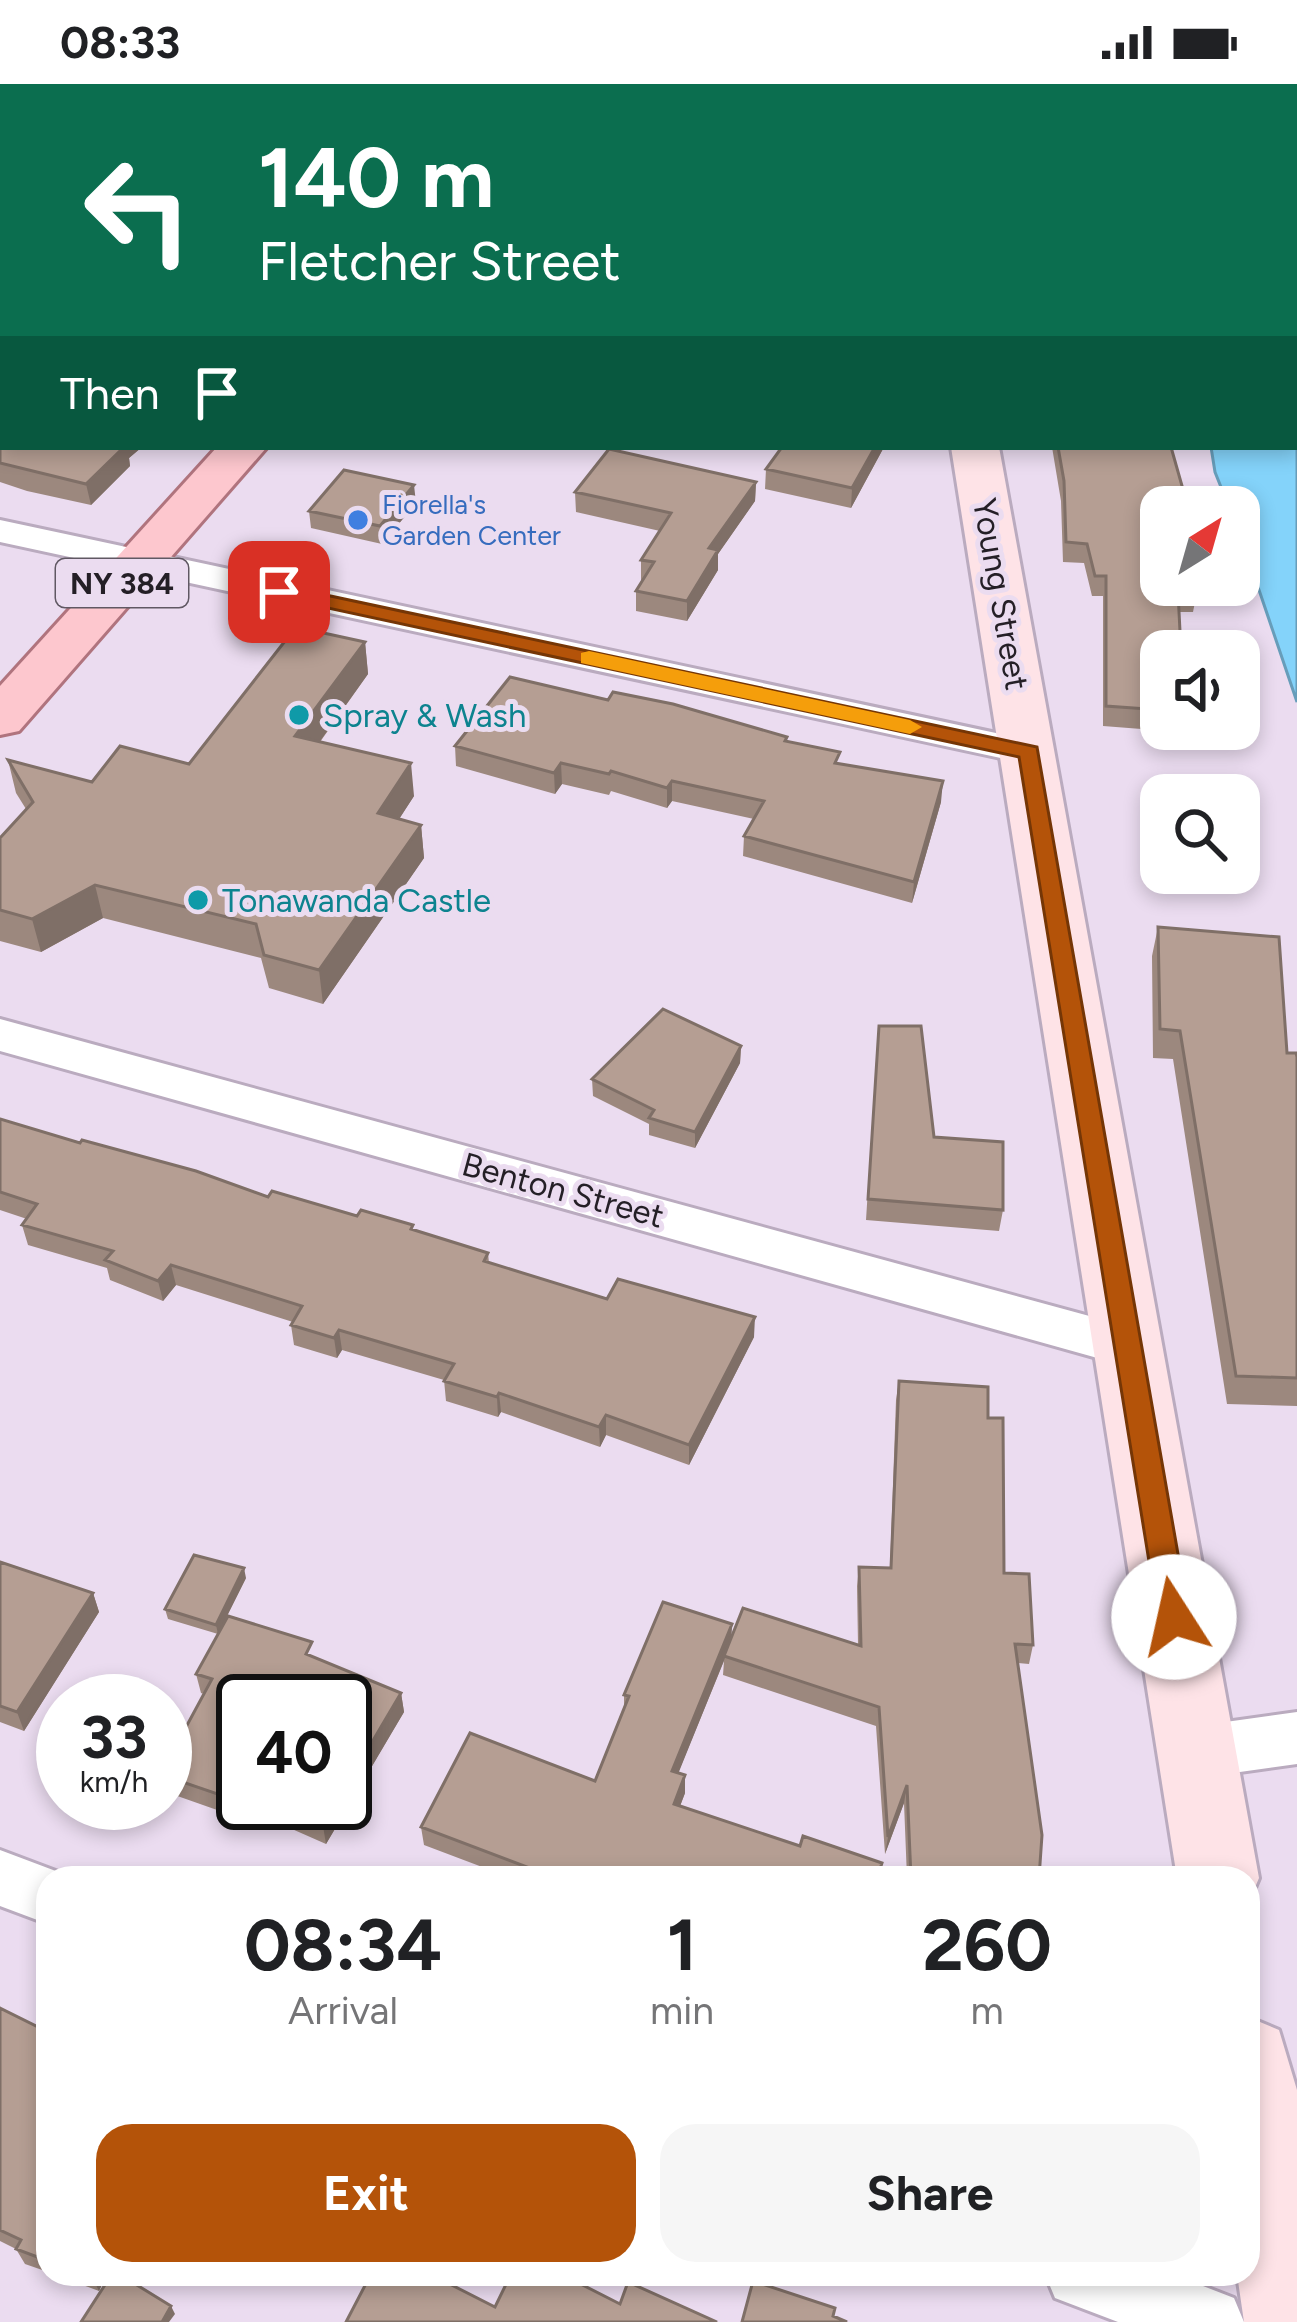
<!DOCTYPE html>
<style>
:root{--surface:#fff;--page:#f6f6f6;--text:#202124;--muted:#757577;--accent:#b45309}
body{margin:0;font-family:Figtree,sans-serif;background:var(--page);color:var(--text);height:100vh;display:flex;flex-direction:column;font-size:45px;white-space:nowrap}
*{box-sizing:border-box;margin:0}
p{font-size:39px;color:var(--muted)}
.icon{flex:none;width:66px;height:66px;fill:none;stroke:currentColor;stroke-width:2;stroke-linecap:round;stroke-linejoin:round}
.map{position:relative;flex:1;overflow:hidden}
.panel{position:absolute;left:36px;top:1782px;width:1224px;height:420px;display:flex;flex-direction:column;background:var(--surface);border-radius:36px;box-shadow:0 6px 18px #0003}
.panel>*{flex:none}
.banner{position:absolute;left:0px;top:0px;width:1299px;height:366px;box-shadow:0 6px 18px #0003;background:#0b6e4f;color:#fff;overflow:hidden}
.needle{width:78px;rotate:37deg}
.buttons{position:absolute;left:1140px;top:402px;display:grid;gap:24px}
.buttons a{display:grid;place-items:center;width:120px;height:120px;border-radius:24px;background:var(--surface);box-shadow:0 6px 18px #0003;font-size:60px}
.speed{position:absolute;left:36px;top:1590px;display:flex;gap:24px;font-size:60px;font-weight:700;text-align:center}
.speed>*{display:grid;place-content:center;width:156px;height:156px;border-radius:50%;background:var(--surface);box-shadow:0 6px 18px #0003;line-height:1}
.speed small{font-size:30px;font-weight:400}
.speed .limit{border:6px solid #111;border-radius:18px;background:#fff;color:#111}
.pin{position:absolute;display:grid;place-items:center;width:102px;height:102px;color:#fff;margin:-51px;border-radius:24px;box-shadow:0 6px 18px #0006}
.me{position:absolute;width:132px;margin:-66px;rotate:350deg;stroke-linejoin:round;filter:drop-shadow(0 0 9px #0008)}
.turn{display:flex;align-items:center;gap:42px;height:252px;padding:0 60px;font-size:54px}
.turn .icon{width:156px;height:156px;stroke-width:2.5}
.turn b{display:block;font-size:84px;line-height:102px}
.then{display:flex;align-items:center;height:114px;padding:0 60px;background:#0003;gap:24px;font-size:45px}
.eta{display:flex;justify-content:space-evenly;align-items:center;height:204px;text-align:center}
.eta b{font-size:72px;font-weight:700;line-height:84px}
.action{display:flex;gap:24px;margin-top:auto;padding:24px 60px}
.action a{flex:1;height:138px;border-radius:36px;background:var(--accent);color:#fff;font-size:48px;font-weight:700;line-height:138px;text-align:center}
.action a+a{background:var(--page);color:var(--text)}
.status{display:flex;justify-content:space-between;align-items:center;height:84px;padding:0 60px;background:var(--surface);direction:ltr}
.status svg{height:33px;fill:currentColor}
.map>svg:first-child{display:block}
</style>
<div class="status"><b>08:33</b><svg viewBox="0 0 49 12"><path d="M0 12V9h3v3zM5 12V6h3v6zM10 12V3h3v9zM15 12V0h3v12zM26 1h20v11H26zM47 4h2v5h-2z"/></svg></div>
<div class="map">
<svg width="1297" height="2238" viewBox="0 0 1297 2238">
<rect width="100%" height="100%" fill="#ebdcf0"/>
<path fill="#84d3fa" stroke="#679dba" stroke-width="3" d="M1296 204 1297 205V618L1239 447V423H1229L1215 388 1211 363H1296Z"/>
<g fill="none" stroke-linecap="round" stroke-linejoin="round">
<defs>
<path id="street" d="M0 104H3V122H0Z
M0 436 1029 656 1043 659 1049 668 1043 677 1029 680 0 458Z
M0 935 1126 1242 1144 1248 1151 1262 1144 1276 1126 1282 0 967Z
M1297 1628V1680L1197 1694 1177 1686 1168 1668 1177 1650 1197 1642Z
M0 1766 69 1792 48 1794V1840L0 1822Z
M1045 2190H1172L1234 2214 1244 2238H1118L1055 2214Z"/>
<path id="secondary" d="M734 0H775L777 3H736Z
M951 363H999L1259 1794 1248 1820V1794H1177Z
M1248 1933 1279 1946 1297 2006V2238H1244L1237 2190H1248Z"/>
<path id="primary" d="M217 363H267L19 647 0 651V602Z"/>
</defs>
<use href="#street" stroke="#baabbf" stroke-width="6"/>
<use href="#secondary" stroke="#baabbf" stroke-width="6"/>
<use href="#primary" stroke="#b0747e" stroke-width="6"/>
<use href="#street" fill="#fff" fill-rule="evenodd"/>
<use href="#secondary" fill="#fee3e7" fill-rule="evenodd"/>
<use href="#primary" fill="#fdc7ce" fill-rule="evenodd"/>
</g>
<path fill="#9c887e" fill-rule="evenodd" d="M1269 0H1297V35L1296 3H1271Z
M0 134 3 135V197L0 196Z
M0 263 3 363H142L129 374 130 382 91 421 27 407 0 398Z
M884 363 851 424 765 405 766 385Z
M1052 363H1171L1161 423 1197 508 1193 528H1179L1161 567V645H1180V648L1103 642V512H1092L1084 479 1063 478 1061 417Z
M756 398 755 417 718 470V486L687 537 636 527V507L643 496H641V476L660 447 576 428 575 408Z
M416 419 382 460 311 444 309 427Z
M365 558 368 590 320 658 414 712 399 735 421 741 424 774 323 920 269 904 261 874 103 834 41 868 0 857V754L26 725 16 709 8 676 92 698 189 680Z
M786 657 839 680 941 718 912 819 743 772 744 752 754 735 672 717 667 724 611 707 609 711 562 700 555 710 456 682 455 662Z
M1158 843 1287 969 1297 973V1322L1227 1320 1173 975 1153 974 1152 872Z
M741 962 740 979 695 1064 649 1051V1040L593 1012 592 995Z
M877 962 934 1053 1003 1126 999 1147 866 1136Z
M0 1035 268 1113 414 1146 488 1169 489 1179 607 1215 754 1253 689 1381 606 1351 600 1363 501 1328 498 1333 446 1317 444 1296 342 1266 337 1274 294 1261 291 1241 293 1238 176 1201 163 1217 110 1196 107 1184 28 1161 22 1141 27 1135 0 1126Z
M899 1297 988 1334 1004 1489 1033 1561 1029 1580 1018 1579 1039 1794H907L904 1719 885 1770 876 1642 723 1591 724 1577 678 1689 685 1691V1709L680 1722 877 1794H511L424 1761 421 1743 595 1697 624 1625V1611L732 1540 731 1554 858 1561 857 1502 859 1483 890 1484 896 1316Z
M0 1478 93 1509 99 1528 24 1647 0 1638Z
M246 1494 220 1546 315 1574 401 1609 404 1628 326 1760 242 1723 237 1733 166 1708 165 1705V1682L204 1610 201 1609 196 1590 218 1550 168 1535 165 1525ZM243 1617 345 1719H243Z
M0 1924 48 1948V2188L25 2180 16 2165 0 2157Z
M53 2190H107L99 2207Z"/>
<path fill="#7f6f67" d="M282 0H303L300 3H279Z
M494 0H513L510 3H491Z
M119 363H142L129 374 130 382 91 421 86 400Z
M875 363H884L851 424 852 404Z
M756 398 755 417 718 470V486L687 537V517L709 464Z
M414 401 416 419 382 460 380 442Z
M365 558 368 590 300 685 295 652Z
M411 679 414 712 381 763 378 729Z
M561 679 562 700 555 710 554 689Z
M672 697V717L667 724V704Z
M943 697 941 718 912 819 914 798Z
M421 741 424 774 323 920 319 886Z
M95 801 103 834 41 868 32 835Z
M741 962 740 979 695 1064V1048Z
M171 1181 176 1201 163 1217 158 1197Z
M755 1233 754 1253 689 1381V1361Z
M339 1246 342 1266 337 1274 334 1254Z
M499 1309 501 1328 498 1333 497 1313Z
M606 1331V1351L600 1363 599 1343Z
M244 1484 246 1494 218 1550 216 1541Z
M93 1509 99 1528 24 1647 17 1628Z
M732 1540 731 1559 672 1705V1687Z
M401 1609 404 1628 326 1760 323 1742 336 1719H345V1704Z
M685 1691V1709L674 1738V1720Z
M907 1701 904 1719 885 1770 888 1753Z
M237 1705 242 1723 237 1733 232 1715Z
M93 2190H107L99 2207 92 2193Z
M171 2222 175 2230 169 2238H162Z"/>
<path fill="#b59e93" stroke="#7f6f67" stroke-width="3" d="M145 0H282L279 3H142Z
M410 0H494L491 3H407Z
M837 0H941L944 3H840Z
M0 134 3 135V181L0 180Z
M3 260V363H124L86 400 0 379V263Z
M782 363H875L852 404 766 385Z
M1058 363H1171L1188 423H1161V501H1195L1197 508H1178L1181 567H1161V626L1106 622V492H1095L1087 460 1066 458 1064 397Z
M609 365 756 398 709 464 718 466 687 517 636 507 654 478 641 476 671 429 575 408Z
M344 386 414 401 380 442 309 427Z
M296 543 365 558 295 652 411 679 378 729 421 741 319 886 264 871 256 840 95 801 32 835 0 826V754L33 718 8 676 92 698 120 662 189 680Z
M510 593 608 616 613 608 673 620 787 653 785 657 840 668 835 679 943 697 914 798 744 752 764 717 672 697 667 704 611 687 609 690 561 679 554 689 455 662Z
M1158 843 1279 853 1287 969H1296L1297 973V1294L1236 1292 1180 947 1160 945Z
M663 925 741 962 695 1048 649 1034 654 1026 592 995Z
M879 942H921L934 1053 1003 1058V1126L868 1115Z
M0 1035 80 1059 82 1056 196 1087 268 1113 272 1107 357 1132 361 1126 413 1141 411 1145 488 1169 484 1177 607 1215 618 1195 755 1233 689 1361 606 1331 599 1343 499 1309 497 1313 444 1297 454 1280 339 1246 334 1254 291 1241 302 1222 171 1181 158 1197 105 1176 113 1167 22 1141 37 1120 0 1108Z
M899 1297 988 1303V1334H1003L1004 1489 1029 1490 1033 1561 1015 1560 1042 1751 1039 1794H911L907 1701 888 1753 879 1623 724 1572 743 1524 861 1562 859 1483 891 1484Z
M194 1471 244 1484 216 1541 165 1525Z
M0 1478 93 1509 17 1628 0 1622Z
M663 1518 732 1540 672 1687 685 1691 674 1720 800 1762 803 1752 882 1779 877 1794H556L421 1743 470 1649 595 1697 629 1612 624 1611Z
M228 1532 312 1558 306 1570 401 1609 345 1704V1617H243V1708L237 1705 232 1715 165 1692V1682L212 1595 196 1590Z
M268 1719H336L323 1742Z
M0 1924 48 1948V2177L16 2165 21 2156 0 2146Z
M112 2190H119L171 2222 162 2238H81Z
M371 2190H430L495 2223 511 2190H561L620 2220 628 2198 717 2238H346Z
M753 2197 835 2224 833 2232 847 2238H742Z"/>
<path fill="#b45309" stroke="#753606" stroke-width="3" d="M279 501 1037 663 1189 1533 1185 1542 1174 1546 1162 1542 1158 1533 1019 673 272 512 268 508Z"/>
<path fill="#f59e0b" d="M589 567 910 636 922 643 910 650 581 579V569Z"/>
<circle fill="#3f7fe0" stroke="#ebdcf0" stroke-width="4.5" cx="358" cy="436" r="12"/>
<g fill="#0f9aa8" stroke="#ebdcf0" stroke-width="4.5">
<circle cx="299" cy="631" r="12"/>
<circle cx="198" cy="816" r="12"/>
</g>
<g text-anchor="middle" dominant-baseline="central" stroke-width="10" stroke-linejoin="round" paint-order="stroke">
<g font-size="27" fill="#366cbe" stroke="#ebdcf0" text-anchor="start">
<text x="382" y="420">Fiorella's<tspan x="382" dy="31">Garden Center</tspan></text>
</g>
<rect fill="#ebdcf0" stroke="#605863" stroke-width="3" x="56" y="475" width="132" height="48" rx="9"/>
<g font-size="30" font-weight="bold" fill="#241f26">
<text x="122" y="499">NY 384</text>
</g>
<g font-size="33" fill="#241f26" stroke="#ebdcf0">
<text transform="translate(1001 510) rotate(80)">Young Street</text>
<text transform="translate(563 1106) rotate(15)">Benton Street</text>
</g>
<g font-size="33" fill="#0d838f" stroke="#ebdcf0" text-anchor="start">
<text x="323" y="631">Spray &amp; Wash</text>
<text x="222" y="816">Tonawanda Castle</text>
</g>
</g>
</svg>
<div class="buttons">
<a><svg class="needle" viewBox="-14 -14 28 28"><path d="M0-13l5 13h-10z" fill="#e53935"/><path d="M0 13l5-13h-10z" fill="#757577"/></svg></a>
<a><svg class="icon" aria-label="sound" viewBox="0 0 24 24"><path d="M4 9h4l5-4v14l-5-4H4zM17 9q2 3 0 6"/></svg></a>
<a><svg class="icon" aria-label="search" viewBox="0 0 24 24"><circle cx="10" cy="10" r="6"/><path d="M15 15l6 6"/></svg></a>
</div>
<div class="speed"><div>33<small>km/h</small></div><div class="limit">40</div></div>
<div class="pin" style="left:279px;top:508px;background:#d93025"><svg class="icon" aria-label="arrive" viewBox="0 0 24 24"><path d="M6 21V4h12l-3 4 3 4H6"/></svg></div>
<svg class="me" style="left:1174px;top:1533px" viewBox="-20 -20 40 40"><circle r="19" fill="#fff"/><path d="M0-13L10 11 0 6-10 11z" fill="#b45309"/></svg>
<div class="banner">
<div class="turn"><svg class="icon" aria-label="left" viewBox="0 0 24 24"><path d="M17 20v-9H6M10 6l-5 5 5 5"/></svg><div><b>140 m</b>Fletcher Street</div></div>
<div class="then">Then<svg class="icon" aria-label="arrive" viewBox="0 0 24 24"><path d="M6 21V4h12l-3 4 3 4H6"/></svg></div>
</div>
<section class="panel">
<div class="eta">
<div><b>08:34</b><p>Arrival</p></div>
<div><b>1</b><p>min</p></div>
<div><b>260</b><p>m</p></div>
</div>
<div class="action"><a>Exit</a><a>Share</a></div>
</section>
</div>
